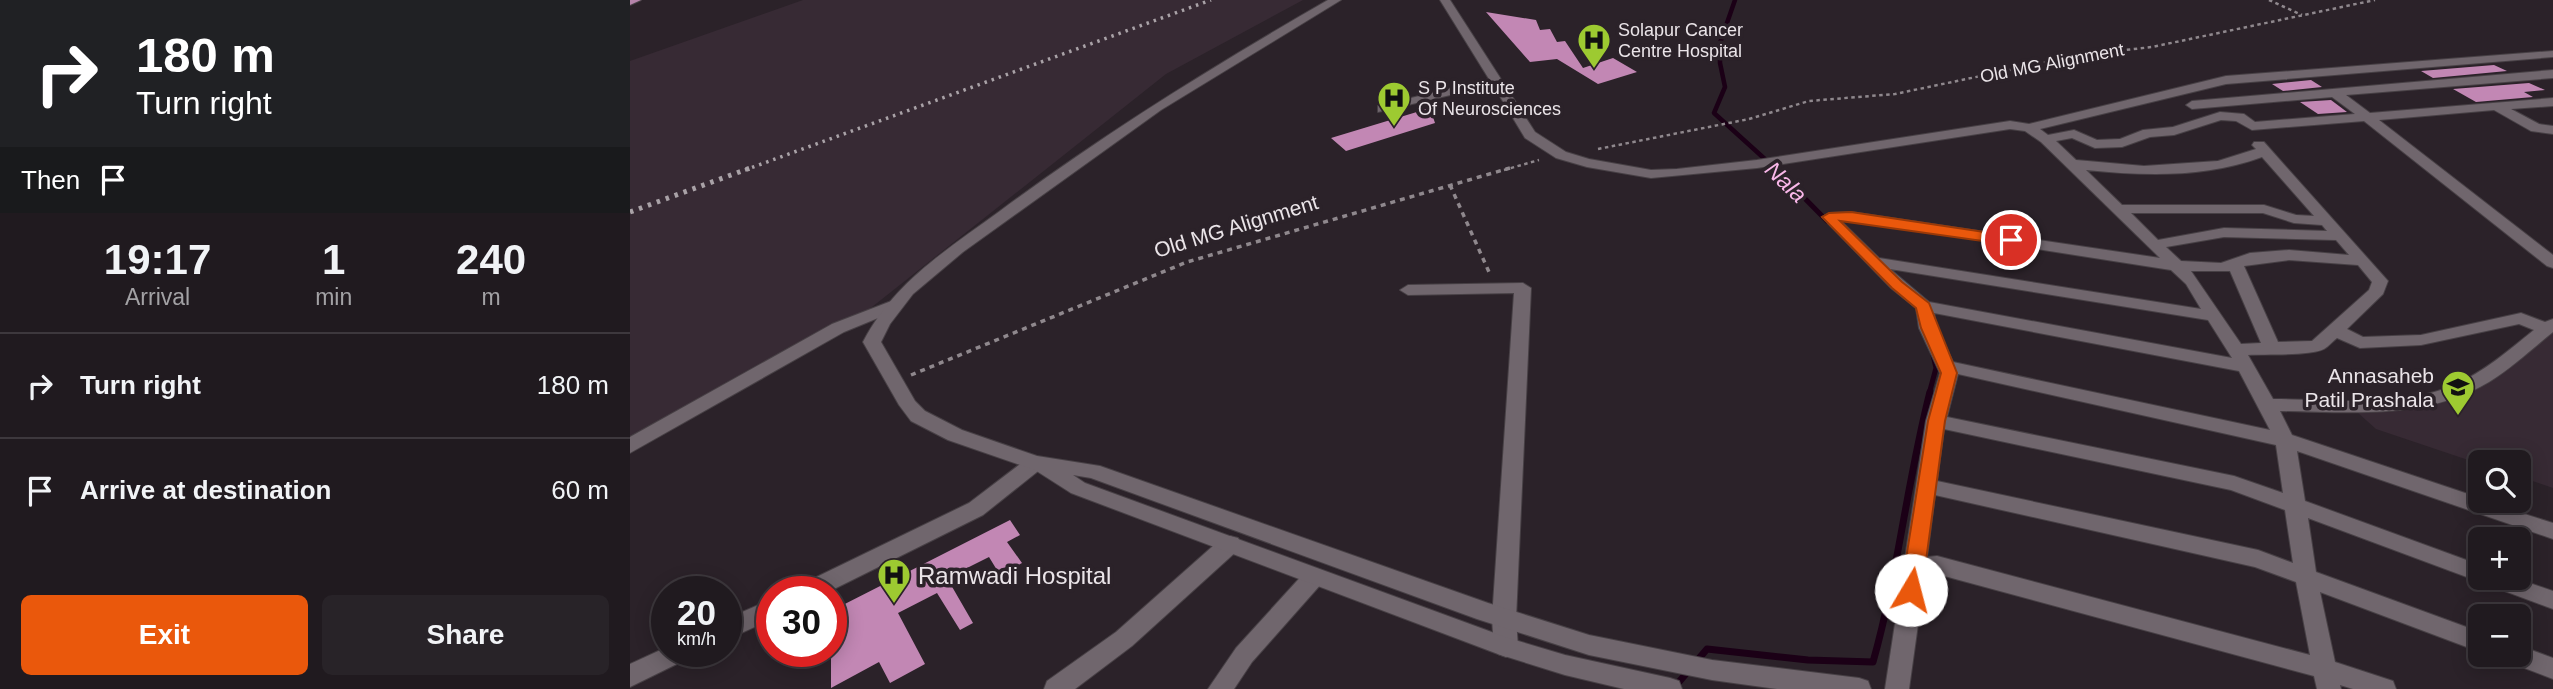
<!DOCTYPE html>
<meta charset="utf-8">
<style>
:root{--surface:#201a1f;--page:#282328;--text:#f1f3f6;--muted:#a2a1a4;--line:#3d383d;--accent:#ea580c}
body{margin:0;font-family:Arial,sans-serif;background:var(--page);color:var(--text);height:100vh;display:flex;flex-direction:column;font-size:26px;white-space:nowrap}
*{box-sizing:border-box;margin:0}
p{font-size:23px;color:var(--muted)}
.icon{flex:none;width:38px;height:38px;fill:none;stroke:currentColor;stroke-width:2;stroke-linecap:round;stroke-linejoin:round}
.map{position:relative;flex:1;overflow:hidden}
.details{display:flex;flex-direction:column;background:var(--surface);width:630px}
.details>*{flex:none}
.banner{background:#202124;color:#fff;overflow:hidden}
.buttons{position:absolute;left:1838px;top:450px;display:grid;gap:14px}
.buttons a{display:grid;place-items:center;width:63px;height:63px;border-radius:10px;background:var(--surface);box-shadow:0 4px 18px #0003,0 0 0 2px var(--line);font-size:35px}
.speed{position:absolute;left:21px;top:576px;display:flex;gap:14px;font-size:35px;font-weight:700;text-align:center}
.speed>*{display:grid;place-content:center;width:91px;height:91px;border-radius:50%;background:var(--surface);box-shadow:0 4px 18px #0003,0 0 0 2px var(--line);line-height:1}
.speed small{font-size:18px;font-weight:400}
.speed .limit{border:10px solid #d22;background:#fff;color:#111}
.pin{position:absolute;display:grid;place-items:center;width:60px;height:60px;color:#fff;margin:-30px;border:4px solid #fff;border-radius:50%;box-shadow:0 2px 7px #0007}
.me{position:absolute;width:77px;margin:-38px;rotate:8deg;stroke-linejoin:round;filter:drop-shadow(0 0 5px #0008)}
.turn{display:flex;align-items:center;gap:24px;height:147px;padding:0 21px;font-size:32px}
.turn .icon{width:91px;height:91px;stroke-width:2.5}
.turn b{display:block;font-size:49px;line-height:60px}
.then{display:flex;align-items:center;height:66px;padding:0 21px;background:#0003;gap:14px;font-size:26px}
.eta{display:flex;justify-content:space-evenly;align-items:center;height:119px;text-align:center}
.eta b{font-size:42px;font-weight:700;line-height:49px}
.action{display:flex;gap:14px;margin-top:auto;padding:14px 21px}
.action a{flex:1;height:80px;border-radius:10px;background:var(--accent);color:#fff;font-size:28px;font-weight:700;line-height:80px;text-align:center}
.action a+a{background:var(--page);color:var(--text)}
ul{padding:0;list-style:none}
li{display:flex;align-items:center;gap:21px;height:105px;padding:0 21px;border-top:2px solid var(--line)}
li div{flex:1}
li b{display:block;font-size:26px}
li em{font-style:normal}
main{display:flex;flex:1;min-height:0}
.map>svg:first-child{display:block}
</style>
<main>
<section class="details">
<div class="banner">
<div class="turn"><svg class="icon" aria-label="right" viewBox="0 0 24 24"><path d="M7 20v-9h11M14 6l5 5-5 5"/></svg><div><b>180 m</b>Turn right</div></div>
<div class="then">Then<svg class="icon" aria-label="arrive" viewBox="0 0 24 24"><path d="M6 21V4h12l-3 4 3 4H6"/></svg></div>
</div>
<div class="eta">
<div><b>19:17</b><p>Arrival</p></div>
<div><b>1</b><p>min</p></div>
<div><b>240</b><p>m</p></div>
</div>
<ul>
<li><svg class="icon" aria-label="right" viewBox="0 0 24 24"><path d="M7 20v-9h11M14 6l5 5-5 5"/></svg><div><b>Turn right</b></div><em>180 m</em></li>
<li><svg class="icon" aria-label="arrive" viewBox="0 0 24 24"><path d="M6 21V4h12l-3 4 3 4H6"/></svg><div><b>Arrive at destination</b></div><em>60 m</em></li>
</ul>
<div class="action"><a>Exit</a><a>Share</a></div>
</section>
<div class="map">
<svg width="1923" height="689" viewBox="0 0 1923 689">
<rect width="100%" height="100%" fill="#2b2229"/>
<path fill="#372a34" d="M173 0H673L536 74 213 330 0 451V61Z
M1923 324V488L1888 476V462L1850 464 1746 429 1718 404 1805 397 1854 377Z"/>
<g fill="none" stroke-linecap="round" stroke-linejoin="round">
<path stroke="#1b0016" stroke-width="4.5" d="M1105 0 1090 43V63L1095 87 1084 113 1147 170"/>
<path stroke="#1b0016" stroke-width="5" d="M1145 168 1197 221
M1299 394 1306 368 1303 355"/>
<path stroke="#1b0016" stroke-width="7" d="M1043 689 1077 649 1178 660 1243 662C1268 574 1277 481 1300 392"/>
</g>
<path fill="#c287b4" d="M856 12 906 20 910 30 920 29 927 42 935 41 953 68 983 58 1007 72 968 84 927 59 900 62Z
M1864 65 1877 71 1803 78 1791 71Z
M1681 80 1692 87 1653 91 1642 84Z
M1899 83 1915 90 1894 92 1903 97 1846 102 1823 89Z
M1701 100 1717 112 1688 114 1670 102Z
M800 108 805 123 716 151 701 138Z
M380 520 390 535 377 542 392 563 370 575 359 557 317 578 343 623 330 630 307 593 268 613 295 664 260 683 249 662 201 688V611Z"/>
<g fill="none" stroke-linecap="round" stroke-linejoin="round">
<defs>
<path id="street" d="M810 0H820L905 132 936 152 959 159 1021 170 1047 169 1127 160 1380 121 1399 124 1596 76 1923 51V57L1596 84 1410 129 1418 135 1444 130 1467 140 1490 139 1513 130 1543 127 1590 112 1614 114 1625 122 1725 114 1702 97 1562 109 1556 105 1562 101 1923 70V78L1716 95 1740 113 1923 98V106L1881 109 1909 124 1923 126V134L1901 131 1864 110 1749 120 1923 255V268L1917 266 1734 121 1622 130 1606 121 1591 120 1544 135 1520 137 1492 147 1465 148 1442 138 1426 141 1446 160 1514 166 1588 161 1626 149 1622 145 1624 142H1634L1758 281 1753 294 1717 329 1733 337 1791 335 1891 313 1915 322 1923 319V332C1902 349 1882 368 1859 382 1796 420 1721 412 1650 411L1662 435 1850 498V500L1923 523V539L1667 451 1675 501 1850 565V578H1885L1923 591V609L1678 518 1686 572 1850 632V652L1690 592 1705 662 1763 681 1766 689H1723L1710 685 1711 689H1687L1684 676 1307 574H1295L1279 689H1255L1296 421 1310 373 1289 328 1286 308 1261 288 1192 217 1199 213 1221 212 1530 258 1411 142 1395 131 1380 129 1127 168 1021 178 957 167 926 158 895 138 863 85 748 112V106L859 79ZM1632 157 1684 216 1666 215 1634 205H1492L1456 170C1515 176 1575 178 1632 157ZM1501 213H1633L1664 223 1692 225 1697 231 1594 228 1528 240ZM1221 220 1541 270 1556 284 1571 309 1249 258 1211 221ZM1594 237 1706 240 1719 255 1659 250 1620 253 1591 263 1551 261 1536 247ZM1659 260 1728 265 1742 282 1739 290 1682 341 1648 342 1614 266ZM1260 269 1578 320 1602 358 1299 302ZM1561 271H1600L1631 343 1611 344ZM1304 313 1609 371 1640 430 1323 362 1307 328ZM1889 324 1904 330C1879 350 1854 372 1824 385 1769 409 1701 399 1643 399L1618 355C1633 354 1682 356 1694 349 1699 346 1703 341 1707 338L1730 348 1791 345ZM1328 374 1646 445 1653 493 1604 476 1317 417ZM1314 429 1601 490 1655 510 1663 563 1628 550 1307 481ZM1305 495 1625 567 1666 582 1680 655 1307 556 1297 557Z
M893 283 901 288 886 619 888 647 884 654 876 657 868 654 864 647 862 619 884 293 778 295 770 290 778 285Z
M264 300 272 305 270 309 214 332 0 453V437L202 324Z
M405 456 412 458 415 463 412 468 353 515 198 592H165L168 586 339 503 398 458Z
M600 536 608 538 611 544 608 550 502 646 445 689H414L417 681 486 632 592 538Z
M684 568 692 571 695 577 692 583 622 662 604 689H578L606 648 676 571Z
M142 599V619L96 640V619Z
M1888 645 1923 658V679L1876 661 1872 654H1888Z
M37 647V651H63L59 658 0 687V664Z"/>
<path id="secondary" d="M698 0H711L531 110 333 252 283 294 260 324 251 342 285 401 295 411 332 430 407 456 470 466 858 603 959 635 1082 660 1229 678 1238 681 1241 689H1147L1082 680 959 655 847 619 461 478 443 475 455 483 878 638 935 655 1040 678 1049 681 1052 689H994L935 675 868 654 441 493 405 470 318 440 281 421 269 405 233 342C264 282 318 249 370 211 475 133 585 65 698 0Z"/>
<path id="primary" d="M0 0H11L0 5Z"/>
</defs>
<use href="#street" stroke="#474045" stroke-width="2"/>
<use href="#secondary" stroke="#474045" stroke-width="2"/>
<use href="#primary" stroke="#474045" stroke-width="2"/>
<path stroke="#8f888d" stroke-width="2.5" stroke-dasharray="3.5 3.5" stroke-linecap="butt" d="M1639 0 1672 15
M968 149 1119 119 1179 101 1265 94 1451 55 1522 47 1745 0
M874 170 909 160"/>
<path stroke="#8f888d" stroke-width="3.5" stroke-dasharray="5 5" stroke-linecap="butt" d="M820 185 859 272
M281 375 557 262 880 168"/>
<use href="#street" fill="#70666d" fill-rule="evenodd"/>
<use href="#secondary" fill="#70666d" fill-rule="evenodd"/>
<use href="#primary" fill="#b683aa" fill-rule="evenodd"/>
<path stroke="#a9a2a7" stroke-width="3.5" stroke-dasharray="2.5 5" stroke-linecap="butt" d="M115 170 581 0"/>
<path stroke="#a9a2a7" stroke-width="5" stroke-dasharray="3.5 6" stroke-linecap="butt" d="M0 212 120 168"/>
</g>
<path fill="#ea580c" stroke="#983908" stroke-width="2" d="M1221 212 1381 236 1388 240 1381 245 1210 221 1272 282 1299 303 1327 373 1315 421 1292 590 1289 596H1274L1271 590 1298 421 1311 373 1291 328 1286 308 1262 288 1192 217 1199 213Z"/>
<defs>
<symbol id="hospital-pin" viewBox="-11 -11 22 30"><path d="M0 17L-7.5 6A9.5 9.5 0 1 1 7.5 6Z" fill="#9dca31" stroke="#2b2229"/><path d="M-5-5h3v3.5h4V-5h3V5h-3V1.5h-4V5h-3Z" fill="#111"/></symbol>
<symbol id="university-pin" viewBox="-11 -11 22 30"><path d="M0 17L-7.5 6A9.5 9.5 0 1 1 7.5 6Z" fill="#9dca31" stroke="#2b2229"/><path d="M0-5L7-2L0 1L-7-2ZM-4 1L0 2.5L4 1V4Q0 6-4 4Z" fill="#111"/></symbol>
</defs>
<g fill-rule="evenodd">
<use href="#hospital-pin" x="945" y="21" width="38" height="52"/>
<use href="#hospital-pin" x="745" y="79" width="38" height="52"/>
<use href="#university-pin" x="1809" y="368" width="38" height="52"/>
<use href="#hospital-pin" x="245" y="556" width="38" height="52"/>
</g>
<g text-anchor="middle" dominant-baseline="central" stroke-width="7" stroke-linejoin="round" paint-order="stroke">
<g font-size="18" fill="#eae4e8" stroke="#2b2229" text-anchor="start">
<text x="988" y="30">Solapur Cancer<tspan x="988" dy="21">Centre Hospital</tspan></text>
<text x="788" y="88">S P Institute<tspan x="788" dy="21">Of Neurosciences</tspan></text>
</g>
<g font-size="18" fill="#eae4e8" stroke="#2b2229">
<text transform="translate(1422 63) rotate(-11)">Old MG Alignment</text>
</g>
<g font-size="21" fill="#eae4e8" stroke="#2b2229">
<text transform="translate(606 226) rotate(-17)">Old MG Alignment</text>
</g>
<g font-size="21" fill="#eae4e8" stroke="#2b2229" text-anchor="end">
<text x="1804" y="375">Annasaheb<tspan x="1804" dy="24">Patil Prashala</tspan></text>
</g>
<g font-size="23" font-style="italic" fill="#f9b7e9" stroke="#2b2229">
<text transform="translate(1156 182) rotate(44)">Nala</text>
</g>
<g font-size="24" fill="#eae4e8" stroke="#2b2229" text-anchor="start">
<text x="288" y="575">Ramwadi Hospital</text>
</g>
</g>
</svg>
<div class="buttons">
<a><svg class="icon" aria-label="search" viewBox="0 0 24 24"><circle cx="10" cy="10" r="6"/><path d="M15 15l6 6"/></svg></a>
<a>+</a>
<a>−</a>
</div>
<div class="speed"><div>20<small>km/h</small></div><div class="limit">30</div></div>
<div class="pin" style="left:1381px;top:240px;background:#d93025"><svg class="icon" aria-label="arrive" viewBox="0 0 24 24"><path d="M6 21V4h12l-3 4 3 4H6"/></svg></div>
<svg class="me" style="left:1281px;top:590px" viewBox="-20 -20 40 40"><circle r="19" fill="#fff"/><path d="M0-13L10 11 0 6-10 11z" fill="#ea580c"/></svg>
</div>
</main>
